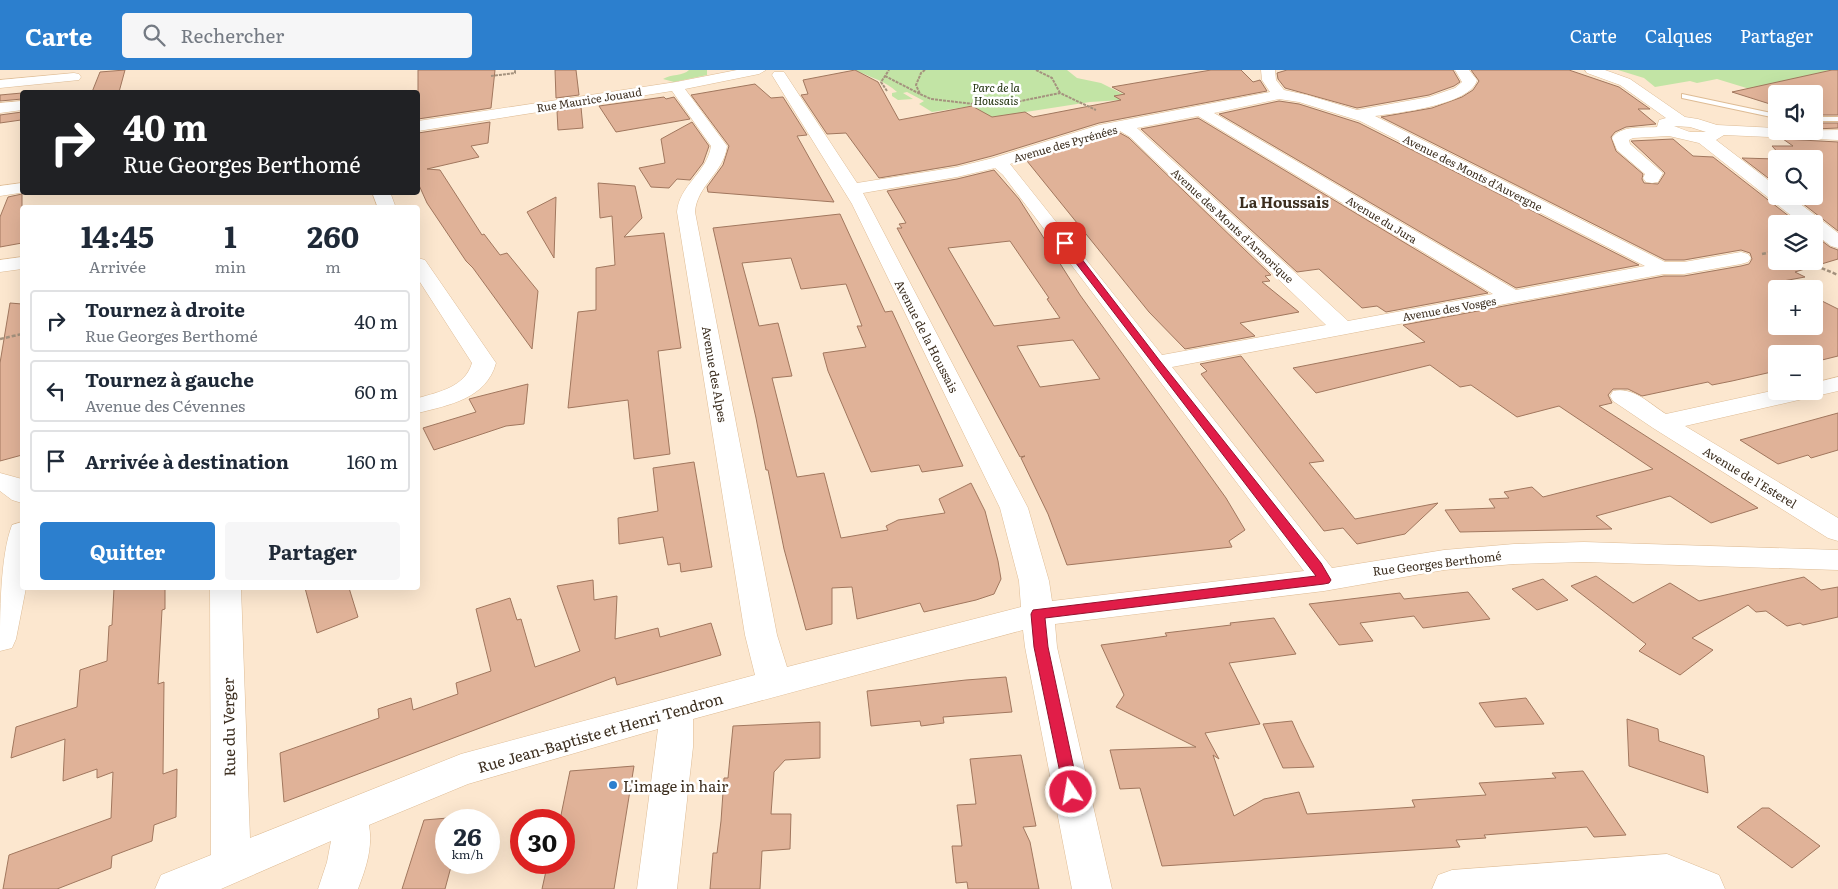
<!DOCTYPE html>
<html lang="fr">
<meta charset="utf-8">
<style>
:root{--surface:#fff;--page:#f6f6f7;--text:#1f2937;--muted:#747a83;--line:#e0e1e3;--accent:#2c7fce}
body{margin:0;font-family:Literata,serif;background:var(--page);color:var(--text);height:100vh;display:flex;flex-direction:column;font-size:19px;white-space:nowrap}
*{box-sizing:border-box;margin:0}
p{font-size:16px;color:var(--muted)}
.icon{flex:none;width:28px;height:28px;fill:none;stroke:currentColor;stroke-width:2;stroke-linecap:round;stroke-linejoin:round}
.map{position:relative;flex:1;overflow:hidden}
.side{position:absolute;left:20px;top:135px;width:400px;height:385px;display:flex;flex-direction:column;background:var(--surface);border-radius:5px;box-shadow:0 5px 20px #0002}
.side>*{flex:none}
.top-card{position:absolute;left:20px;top:20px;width:400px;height:105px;border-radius:5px;box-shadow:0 5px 20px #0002;background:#202124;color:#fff;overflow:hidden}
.buttons{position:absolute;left:1768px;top:15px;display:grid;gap:10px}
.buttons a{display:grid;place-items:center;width:55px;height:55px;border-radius:5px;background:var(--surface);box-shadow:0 5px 20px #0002;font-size:25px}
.speed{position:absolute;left:435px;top:739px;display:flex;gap:10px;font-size:25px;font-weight:700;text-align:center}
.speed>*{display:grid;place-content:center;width:65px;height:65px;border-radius:50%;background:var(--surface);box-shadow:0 5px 20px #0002;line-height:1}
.speed small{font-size:12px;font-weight:400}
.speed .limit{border:8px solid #d22;background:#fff;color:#111}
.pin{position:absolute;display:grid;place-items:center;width:42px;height:42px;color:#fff;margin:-21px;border-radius:10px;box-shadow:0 2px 8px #0006}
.me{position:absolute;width:55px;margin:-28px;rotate:348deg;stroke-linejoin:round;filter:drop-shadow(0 0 4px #0008)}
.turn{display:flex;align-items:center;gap:18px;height:105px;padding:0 20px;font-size:22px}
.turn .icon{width:65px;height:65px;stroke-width:2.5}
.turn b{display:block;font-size:35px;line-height:42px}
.eta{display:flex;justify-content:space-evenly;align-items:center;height:85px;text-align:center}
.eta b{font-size:30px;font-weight:700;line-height:35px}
.primary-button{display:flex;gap:10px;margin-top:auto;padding:10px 20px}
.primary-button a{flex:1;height:58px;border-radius:5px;background:var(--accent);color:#fff;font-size:20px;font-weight:700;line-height:58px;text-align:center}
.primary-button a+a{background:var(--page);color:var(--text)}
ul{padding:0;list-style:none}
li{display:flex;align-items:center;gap:15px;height:62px;margin:0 10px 8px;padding:0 10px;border:2px solid var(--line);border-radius:5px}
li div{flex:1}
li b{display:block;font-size:19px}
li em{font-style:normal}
header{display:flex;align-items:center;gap:30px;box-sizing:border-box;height:70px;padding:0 25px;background:var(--accent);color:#fff}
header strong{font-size:24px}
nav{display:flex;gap:28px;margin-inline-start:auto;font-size:18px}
.search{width:350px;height:45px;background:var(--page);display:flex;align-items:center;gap:12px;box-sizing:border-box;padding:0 18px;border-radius:5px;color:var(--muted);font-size:19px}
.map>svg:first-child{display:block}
</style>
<header>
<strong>Carte</strong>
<div class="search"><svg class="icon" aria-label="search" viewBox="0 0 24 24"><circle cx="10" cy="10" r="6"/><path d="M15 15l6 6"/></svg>Rechercher</div>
<nav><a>Carte</a><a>Calques</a><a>Partager</a></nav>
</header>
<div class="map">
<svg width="1838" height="819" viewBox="0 0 1838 819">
<rect width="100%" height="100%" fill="#fce7cf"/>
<path fill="#c2e4a5" d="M689 0H707V5L674 12 663 9C671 4 683 6 689 0Z
M855 0H1067L1077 8 1101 13 1125 25 1122 30 1090 32 987 48 979 40 972 36 932 42 919 34 924 31 907 22 903 23 913 29 898 30 892 26V23L897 22C886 11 869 7 855 0Z
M1618 0H1832L1817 4V29L1814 30V24H1776V27L1717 9 1697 13 1690 11 1655 17 1644 8Z"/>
<path fill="#e0b298" stroke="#a1775e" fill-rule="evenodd" d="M125 0 119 22H92L100 2Z
M418 0H495L491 38 418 49Z
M555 0H576L579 25 556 28Z
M855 0 878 12 899 50 972 36 992 47 1025 42 1033 47 1121 30 1114 26 1125 24 1112 17 1211 0H1241L1253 12 1260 10 1267 21 1099 53 992 86 957 95 879 108 846 63 827 64 801 25 808 24 803 10Z
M1287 0H1453L1460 12 1454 16 1429 25 1357 38 1285 18 1278 9 1277 3Z
M1471 0H1569L1619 17 1650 39H1638L1656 54 1626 57 1615 62 1611 67 1616 81 1643 104 1642 109 1644 113 1658 114 1665 103 1631 71 1673 69 1693 86 1713 87 1799 154H1776V191H1814V165L1830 177 1838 180V189L1795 202 1805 207 1783 211 1798 219H1776V256H1814V227L1838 239V286L1814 292V284H1776V301L1732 311 1712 315 1708 312 1642 326 1628 319H1613L1608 325 1612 333 1599 336 1758 438 1711 453 1670 426 1596 446 1612 459 1460 462 1445 440 1495 438 1489 429 1509 428 1504 422 1532 417 1543 427 1653 399 1559 336 1517 347 1471 315 1460 317 1430 295 1316 323 1293 298 1425 272 1403 255 1664 206H1684L1741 196 1749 194 1752 189 1750 183 1741 180 1684 190H1665L1381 47 1432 38 1462 27 1473 20 1479 11Z
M1832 0H1838V45H1814V24H1776V42L1773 41 1770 34 1732 22Z
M755 14 771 28 783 27 807 65 797 66 834 132 708 122 707 117 723 95 729 76 691 25Z
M22 23V29L0 31V25Z
M664 27 666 29 674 27 690 49 616 62 599 36Z
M1279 31 1299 34 1359 53 1639 195 1516 218 1219 44Z
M581 37 583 58 558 60 557 41Z
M22 42 21 50 0 53V45Z
M1198 48 1488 223 1386 242 1377 236 1362 238 1319 199 1297 202 1141 59Z
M490 52 488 73 471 76 479 87 427 99 440 100 482 165 484 164 500 185 507 183 538 221 532 279 473 198 466 191 427 133 418 113V63Z
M692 52 709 76 703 93 690 110 677 109 669 118 651 117 639 98 665 93 661 69Z
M1814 53H1838V58L1814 59Z
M1120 63 1129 68 1271 205 1265 206 1270 211 1262 212 1299 242 1240 253 1255 266 1185 279 1149 242 1027 91 1102 66Z
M1783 69 1838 72V161L1793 126H1814V89H1784L1772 76H1793Z
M1742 88 1776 89V114Z
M994 100 1019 129 1080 225 1226 428 1245 460 1229 471 1232 477 1067 495 1048 444 1021 388 1025 386 1020 387 897 158H902L899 154 906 153 887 121 957 109ZM1010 171 1049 228 1047 229 1060 248 994 256 948 178ZM1073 270 1100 309 1040 317 1017 276Z
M598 113 635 116 642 148 624 167 664 163 681 278 658 281 670 384 634 389 628 330 568 338 578 242 596 240V198L615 195 612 146 600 148Z
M22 124V173L0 177V147L8 127Z
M556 127 554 188 527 142Z
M840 144 885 242 892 241 963 396 922 402 919 395 871 402 828 301 823 283 866 277 857 256H862L846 214 801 219 791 188 742 193 759 256 778 253 792 306 772 308 797 407 824 403 841 468 888 460 886 456 898 450 945 443 939 429 971 413 985 441 998 491 1001 509 994 524 976 530 924 542 920 533 857 549 852 517 832 518V554L806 560 784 479 768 400H766L756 348 713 158Z
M10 233 22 234V385L0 391V293Z
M1241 286 1324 391 1309 393 1355 449 1438 433 1405 464 1357 474 1343 458 1324 461 1201 304 1207 301 1200 294Z
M528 314 524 354 506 356 434 380 423 358 476 342 469 329Z
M1838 343V380L1811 388 1808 385 1778 394 1740 370Z
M694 392 712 497 681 502 680 493 668 495 663 467 619 474 618 448 658 441 653 398Z
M1596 506 1633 533 1670 513 1699 531 1804 507 1821 520 1838 517V547L1803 555 1800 553 1787 556 1766 541 1756 542 1748 535 1692 568 1713 580 1680 605 1639 581 1646 574 1571 516Z
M1543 509 1568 530 1537 540 1512 519Z
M593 510 594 530 617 526 615 569 658 558 660 567 711 553 721 585 617 615 615 607 284 732 280 683 379 648 378 639 411 628 413 640 458 624 456 613 491 601 476 539 510 528 517 550 521 549 535 597 580 581 557 516Z
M114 518H165V539L162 540 158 614 164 612 163 704 177 699 176 747 154 755 152 771 112 786 111 798 57 819H3L9 785 111 748 113 702 97 708V699L63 711 65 669 11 688 16 657 77 637 80 600 107 591 109 556 112 555Z
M305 518H349L358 547 317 563Z
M1468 522 1490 549 1423 558 1414 546 1360 553 1373 571 1339 575 1309 534 1400 523 1404 529Z
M1274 548 1296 584 1229 593 1260 654 1205 663 1219 689 1213 685 1234 746 1264 729 1299 722 1307 744 1415 737 1412 730 1486 725 1479 713 1556 708 1552 703 1583 701 1626 765 1594 767 1587 757 1484 765 1486 768 1456 770 1460 777 1162 796 1140 718 1120 719 1110 680 1196 677 1116 637 1124 625 1101 575 1167 566 1165 563 1231 555 1230 553Z
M1006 607 1012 642 943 647 944 653 921 656 920 651 871 656 867 621 966 610Z
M1526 628 1544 654 1495 657 1479 633Z
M1627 649 1658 659 1659 671 1704 686 1708 723 1629 696Z
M1292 651 1300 669 1314 697 1283 698 1263 654Z
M820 652V688L785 690 774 702 771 744H791L790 779 762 781 760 819H710L713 783H717L721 751 724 708H728L733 656Z
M1021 685 1036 756 1023 757 1030 772 1039 819H968L967 812 956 813 952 776H962L957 735 976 734 970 689Z
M634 696 614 819H542L548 792H564V750H560L570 701Z
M1762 738H1769L1820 776 1792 798 1737 757Z
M472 746 471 750H446V792H459L452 793 445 819H402L424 750Z"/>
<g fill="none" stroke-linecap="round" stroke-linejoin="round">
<defs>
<path id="service" d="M1682 24 1776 44V48L1682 28Z
M1814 47H1838V51H1814Z"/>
<path id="minor" d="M737 0H766L759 4 685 19 727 76C724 103 697 115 695 142L777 565 787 597 1021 537 1019 511 1000 438 852 134 772 5 774 2H784L857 113 957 97 993 88 1099 55 1270 22 1262 10 1261 0H1275L1276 10 1284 20 1307 25 1357 40 1429 27 1455 18 1462 12 1455 0H1469L1477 10C1471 35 1397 43 1375 46L1665 192H1684L1741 182 1748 184 1751 188 1748 192 1741 194 1684 204H1664L1172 297 1332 498 1444 480 1514 474 1584 472 1838 480V500L1584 492 1514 494 1444 500 1324 521 1055 554 1057 577 1112 819H1072L1025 577 1023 560 693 649V677L677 819H637L658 659 468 714 369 755C373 778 366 798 358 819H318L327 792 331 771 221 819H155L161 805 211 785 210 518H241L250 768 461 684 755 605 745 565 677 142C679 115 707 103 711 76L672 21 418 61V51L676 12ZM1279 29 1299 32 1360 51 1645 196 1516 220 1214 43ZM1198 46 1493 224 1348 251 1137 58ZM1120 61 1130 67 1326 255 1162 285 1010 94 1102 64ZM995 98 1003 105 1304 501 1052 531 1049 511 1028 438 863 123 957 107Z
M1585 0H1605L1630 9 1685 47 1698 49 1717 55 1776 58V61L1838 60V70L1724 65 1716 70 1776 116V126H1790L1838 163V178L1831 176 1814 163V154H1802L1699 73 1669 66 1633 68 1629 70 1630 74 1663 103 1658 112 1652 113 1646 112 1643 108 1645 104 1617 80 1612 68C1621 55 1643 58 1657 57L1659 50 1666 48 1620 15 1587 3ZM1674 56 1690 57 1706 62H1690Z
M74 3 79 4 81 7 79 10 0 18V10Z
M22 31V40L0 43V33Z
M22 113V122H26L0 126V116Z
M372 122H390L396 138H378Z
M22 187V199L0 202V190Z
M418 188 425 190 496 293C486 329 449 335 418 343V328C439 322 465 317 472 293L418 209Z
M1838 307V321L1685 356 1838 448V471L1828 468 1653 358 1613 331 1610 326 1613 321C1633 316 1650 334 1666 344L1776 320 1814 321V313Z
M0 403 22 409V433L12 430 0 421Z
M22 452V518H26L16 569 12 578 0 581C0 545 0 486 12 455Z
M1667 784 1719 805 1725 819H1432L1438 805 1452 800Z"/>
</defs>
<use href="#service" stroke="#debc95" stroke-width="2"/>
<use href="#minor" stroke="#debc95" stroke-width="1"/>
<path stroke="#a4927e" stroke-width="2" stroke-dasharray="3 1" stroke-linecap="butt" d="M925 0 921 3 916 15 920 24 931 29 982 35 1011 33 1060 23 1096 40
M1036 0 1052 8 1060 23
M491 6 515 3V0
M885 6 920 24
M887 21 881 12 889 0"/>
<path stroke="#a4927e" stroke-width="2.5" stroke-dasharray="4 2" stroke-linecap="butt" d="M1762 184 1776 181
M1805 191 1838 205
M0 269 22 264"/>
<use href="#service" fill="#fff" fill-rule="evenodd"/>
<use href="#minor" fill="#fff" fill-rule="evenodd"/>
</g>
<path fill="#e11d48" stroke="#92132f" d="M1062 171H1068L1160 291 1321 493 1331 510 1329 513 1324 514 1045 548 1048 577 1079 722 1077 727 1071 729 1066 727 1064 722 1034 577 1031 544 1033 540 1316 506 1062 175Z"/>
<circle fill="#2c7fce" stroke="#fff" stroke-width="2" cx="613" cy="715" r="5"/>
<g text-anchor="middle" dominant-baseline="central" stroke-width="5" stroke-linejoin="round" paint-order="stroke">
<g font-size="11" font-style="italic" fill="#20310d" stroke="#fff">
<text x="996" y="17">Parc de la<tspan x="996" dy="13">Houssais</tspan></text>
</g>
<g font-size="11" fill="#3c2e1f" stroke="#fff">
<text transform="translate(589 29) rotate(-9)">Rue Maurice Jouaud</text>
<text transform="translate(1065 73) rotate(-16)">Avenue des Pyrénées</text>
<text transform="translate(1473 102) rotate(27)">Avenue des Monts d'Auvergne</text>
<text transform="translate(1382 149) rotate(31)">Avenue du Jura</text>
<text transform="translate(1233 155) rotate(43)">Avenue des Monts d'Armorique</text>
<text transform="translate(1449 238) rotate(-10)">Avenue des Vosges</text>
</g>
<g font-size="12" fill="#3c2e1f" stroke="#fff">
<text transform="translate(927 266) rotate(63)">Avenue de la Houssais</text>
<text transform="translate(715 304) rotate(80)">Avenue des Alpes</text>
<text transform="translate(1750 407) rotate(31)">Avenue de l'Esterel</text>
<text transform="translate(1437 493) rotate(-7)">Rue Georges Berthomé</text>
</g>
<g font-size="15" font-weight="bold" fill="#3c2e1f" stroke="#fff">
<text x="1284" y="131">La Houssais</text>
</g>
<g font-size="15" fill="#3c2e1f" stroke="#fff">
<text transform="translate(228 657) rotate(-91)">Rue du Verger</text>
<text transform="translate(600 662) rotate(-16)">Rue Jean-Baptiste et Henri Tendron</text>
</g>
<g font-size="15" fill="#3c2e1f" stroke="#fff" text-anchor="start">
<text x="623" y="715">L'image in hair</text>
</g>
</g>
</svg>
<div class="buttons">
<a><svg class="icon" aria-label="sound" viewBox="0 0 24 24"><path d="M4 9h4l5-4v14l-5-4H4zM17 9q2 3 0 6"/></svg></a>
<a><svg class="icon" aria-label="search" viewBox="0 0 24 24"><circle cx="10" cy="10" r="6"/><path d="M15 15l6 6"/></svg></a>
<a><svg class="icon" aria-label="layers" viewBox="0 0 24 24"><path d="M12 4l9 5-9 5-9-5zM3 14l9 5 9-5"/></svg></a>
<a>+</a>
<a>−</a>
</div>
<div class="speed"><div>26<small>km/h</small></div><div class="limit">30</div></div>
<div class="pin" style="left:1065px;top:173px;background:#d93025"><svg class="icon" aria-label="arrive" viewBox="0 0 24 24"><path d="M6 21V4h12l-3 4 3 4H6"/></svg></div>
<svg class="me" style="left:1071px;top:722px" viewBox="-20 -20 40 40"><circle r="17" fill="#e11d48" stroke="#fff" stroke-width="3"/><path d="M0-11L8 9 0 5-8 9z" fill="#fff"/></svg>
<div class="top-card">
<div class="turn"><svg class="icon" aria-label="right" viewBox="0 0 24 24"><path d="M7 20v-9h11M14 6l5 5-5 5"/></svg><div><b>40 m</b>Rue Georges Berthomé</div></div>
</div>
<section class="side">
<div class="eta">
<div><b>14:45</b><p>Arrivée</p></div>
<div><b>1</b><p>min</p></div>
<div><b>260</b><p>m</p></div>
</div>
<ul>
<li><svg class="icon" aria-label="right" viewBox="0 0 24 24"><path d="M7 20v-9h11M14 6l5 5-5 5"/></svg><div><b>Tournez à droite</b><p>Rue Georges Berthomé</p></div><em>40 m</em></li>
<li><svg class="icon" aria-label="left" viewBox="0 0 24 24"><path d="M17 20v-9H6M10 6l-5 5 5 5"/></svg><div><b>Tournez à gauche</b><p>Avenue des Cévennes</p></div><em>60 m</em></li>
<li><svg class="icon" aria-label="arrive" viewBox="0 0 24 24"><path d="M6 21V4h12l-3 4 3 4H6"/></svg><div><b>Arrivée à destination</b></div><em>160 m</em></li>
</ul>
<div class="primary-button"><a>Quitter</a><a>Partager</a></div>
</section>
</div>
